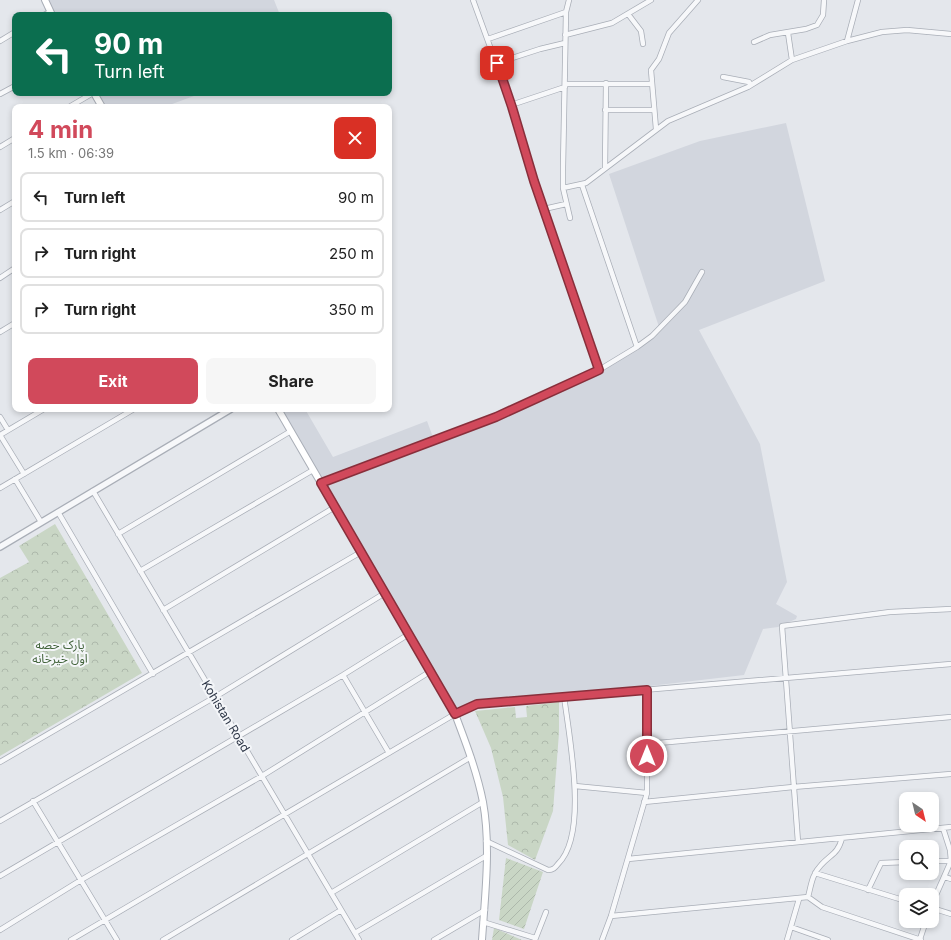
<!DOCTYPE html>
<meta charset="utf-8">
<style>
:root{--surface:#fff;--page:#f6f6f6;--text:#222;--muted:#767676;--line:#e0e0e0;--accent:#d1495b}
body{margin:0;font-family:Inter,"Noto Sans Arabic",sans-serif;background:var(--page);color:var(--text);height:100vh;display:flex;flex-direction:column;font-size:15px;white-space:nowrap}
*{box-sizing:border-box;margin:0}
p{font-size:13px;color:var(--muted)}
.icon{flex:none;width:22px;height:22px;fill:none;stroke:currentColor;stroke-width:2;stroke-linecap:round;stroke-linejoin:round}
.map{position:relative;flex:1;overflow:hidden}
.panel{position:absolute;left:12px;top:104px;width:380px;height:308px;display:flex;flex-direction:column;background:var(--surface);border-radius:8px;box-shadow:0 2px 6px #0003}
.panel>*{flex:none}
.banner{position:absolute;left:12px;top:12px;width:380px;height:84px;border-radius:8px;box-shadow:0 2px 6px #0003;background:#0b6e4f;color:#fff;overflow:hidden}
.needle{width:26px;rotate:145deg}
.buttons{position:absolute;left:899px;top:792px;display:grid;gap:8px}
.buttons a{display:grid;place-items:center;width:40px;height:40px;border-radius:8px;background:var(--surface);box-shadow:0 2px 6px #0003;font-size:20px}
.pin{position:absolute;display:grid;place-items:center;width:34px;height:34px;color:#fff;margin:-17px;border-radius:8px;box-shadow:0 2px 6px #0006}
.me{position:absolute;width:44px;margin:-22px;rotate:0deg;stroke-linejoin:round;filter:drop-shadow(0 0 3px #0008)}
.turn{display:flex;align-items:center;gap:14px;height:84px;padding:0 16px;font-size:18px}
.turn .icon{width:52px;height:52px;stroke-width:2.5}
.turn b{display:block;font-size:28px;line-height:34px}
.round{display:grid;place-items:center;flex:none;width:42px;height:42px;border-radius:8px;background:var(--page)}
.headline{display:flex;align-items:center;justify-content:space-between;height:68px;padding:0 16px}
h1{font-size:24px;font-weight:700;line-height:30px;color:var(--accent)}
.action{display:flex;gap:8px;margin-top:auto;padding:8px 16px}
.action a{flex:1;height:46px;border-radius:8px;background:var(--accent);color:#fff;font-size:16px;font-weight:700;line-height:46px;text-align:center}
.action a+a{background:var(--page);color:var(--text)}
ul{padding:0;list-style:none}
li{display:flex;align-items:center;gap:12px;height:50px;margin:0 8px 6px;padding:0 8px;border:2px solid var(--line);border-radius:8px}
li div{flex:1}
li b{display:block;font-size:15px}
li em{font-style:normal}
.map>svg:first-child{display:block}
</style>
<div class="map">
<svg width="951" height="940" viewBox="0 0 951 940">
<defs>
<pattern id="forest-crowns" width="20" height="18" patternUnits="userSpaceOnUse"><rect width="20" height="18" fill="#c9d6c5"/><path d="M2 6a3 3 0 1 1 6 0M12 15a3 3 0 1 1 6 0" fill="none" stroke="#adb8ab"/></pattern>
<pattern id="garden-furrows" width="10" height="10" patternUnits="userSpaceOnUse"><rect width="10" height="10" fill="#c9d6c5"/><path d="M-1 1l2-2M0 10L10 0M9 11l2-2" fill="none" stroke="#adb8ab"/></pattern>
</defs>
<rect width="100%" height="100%" fill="#e4e7ec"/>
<path fill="#d2d6de" d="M45 0H274L280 15H52Z
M94 93H202L164 107H102Z
M786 123 825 281 699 330 760 444 787 582 776 604 797 616 796 619 778 627 763 629 744 675 641 687 476 701 455 714 278 409H305L333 457 427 421 434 440 496 417 599 369 638 347 659 327 609 174 700 141Z"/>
<path fill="url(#forest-crowns)" d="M55 524 142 673 0 756V578L29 562 19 546Z
M559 702V733L553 811 535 860 508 845 503 797 491 748 475 711 515 707 516 718 527 717 526 706Z"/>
<path fill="url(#garden-furrows)" d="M506 858 543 872 524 929 499 920Z
M494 928 522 940H492Z"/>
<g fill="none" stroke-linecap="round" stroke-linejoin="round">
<defs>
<path id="minor" d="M473 0 512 107 534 181 599 370
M569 0 566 12 563 167V188L570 218
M628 14 641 31 643 44
M44 15 50 12
M788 33 792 60
M565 35 612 23 651 0
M488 39 566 12
M0 41 15 32
M847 41 858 0
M754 42 770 35 806 29 817 25 823 15 824 0
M497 63 540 49 565 43
M723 77 749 82 751 85
M565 84H652
M0 94 15 86
M511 105 565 87
M69 107 93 93
M605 110H654
M656 129 651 70 659 59 669 33 698 0
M0 147 15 138
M605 168 606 83
M582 185 637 347
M563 188 586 183 668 121 748 87 792 60 847 41 882 32 907 30 951 34
M544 209 566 204
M0 210 15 201
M0 278 15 268
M0 332 15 323
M0 417 8 430
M0 435 44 409
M0 435 24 474
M15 479 41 522
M321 483 496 417 599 370 637 347 652 336 685 302 702 272
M0 488 134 409
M93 491 359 940
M58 512 153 674
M118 534 291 431
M140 571 313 470
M163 610 335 507
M343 675 389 753
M647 744 951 717
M0 762 361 552
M575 786 647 793
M33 801 117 940
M644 802 793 787 951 774
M0 821 215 697 385 593
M486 841 548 870C553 870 555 868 558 864 589 834 569 737 564 696
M798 842 782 626 890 612 951 609
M628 859 951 827
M932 861H951
M815 873 906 901
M0 876 343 675 409 634
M945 877 951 879
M868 890 881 863 906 862
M331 893 483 802
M808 897C811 886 812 874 821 865 831 854 838 854 842 838
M932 904 951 861 950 850 943 828
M932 908 951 914
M611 916 808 897 822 907 921 940
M483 922 535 938
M791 927 828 940
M0 930 81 880 262 776 431 671
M355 933 486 856
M920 939 926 921
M71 940 455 714 477 704 951 664
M163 940 471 757
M292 940 341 910
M434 940 485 910
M535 940 546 912
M602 940 611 916 647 793V690
M787 940 799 899"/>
<path id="tertiary" d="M0 547 231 409"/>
<path id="secondary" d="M45 0 52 15
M94 93 102 107
M278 409 455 714C466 743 477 772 483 802 491 846 485 895 482 940"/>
</defs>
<use href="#minor" stroke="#a9aeb7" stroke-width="6"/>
<use href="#tertiary" stroke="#a9aeb7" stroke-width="8"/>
<use href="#secondary" stroke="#a9aeb7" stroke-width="8"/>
<use href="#minor" stroke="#f7f8fa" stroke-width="4.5"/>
<use href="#tertiary" stroke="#f7f8fa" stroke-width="5.5"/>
<use href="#secondary" stroke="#fff" stroke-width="6"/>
</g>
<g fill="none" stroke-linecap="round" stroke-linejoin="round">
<defs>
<path id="route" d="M497 63 512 107 534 181 599 370 496 417 321 483 455 714 477 704 647 690V756"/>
</defs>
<use href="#route" stroke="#882f3b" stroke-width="10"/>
<use href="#route" stroke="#d1495b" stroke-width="7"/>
</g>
<g text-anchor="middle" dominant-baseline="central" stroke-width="4" stroke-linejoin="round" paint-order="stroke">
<g font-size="12" fill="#3f6138" stroke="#f4f6f9">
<text x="60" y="644">پارک حصه<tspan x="60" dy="14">اول خیرخانه</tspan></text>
</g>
<g font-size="12" fill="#2b3445" stroke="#f4f6f9">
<text transform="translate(226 716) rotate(59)">Kohistan Road</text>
</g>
</g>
</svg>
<div class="buttons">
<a><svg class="needle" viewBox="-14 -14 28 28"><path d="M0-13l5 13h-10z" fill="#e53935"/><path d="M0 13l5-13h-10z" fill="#767676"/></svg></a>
<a><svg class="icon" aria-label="search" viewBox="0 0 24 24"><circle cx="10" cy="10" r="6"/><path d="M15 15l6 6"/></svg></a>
<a><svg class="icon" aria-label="layers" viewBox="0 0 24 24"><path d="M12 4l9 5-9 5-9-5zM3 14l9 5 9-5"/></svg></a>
</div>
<div class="pin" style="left:497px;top:63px;background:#d93025"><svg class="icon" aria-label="arrive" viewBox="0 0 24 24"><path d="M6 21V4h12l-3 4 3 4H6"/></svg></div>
<svg class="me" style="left:647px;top:756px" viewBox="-20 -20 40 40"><circle r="17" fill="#d1495b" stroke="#fff" stroke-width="3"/><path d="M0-11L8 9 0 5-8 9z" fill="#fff"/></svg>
<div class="banner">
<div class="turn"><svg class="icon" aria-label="left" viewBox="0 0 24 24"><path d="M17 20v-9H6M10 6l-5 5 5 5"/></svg><div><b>90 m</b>Turn left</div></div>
</div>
<section class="panel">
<div class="headline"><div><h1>4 min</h1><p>1.5 km · 06:39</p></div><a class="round" style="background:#d93025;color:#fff"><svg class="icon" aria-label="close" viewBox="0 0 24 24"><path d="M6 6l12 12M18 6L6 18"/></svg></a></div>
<ul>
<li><svg class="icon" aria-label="left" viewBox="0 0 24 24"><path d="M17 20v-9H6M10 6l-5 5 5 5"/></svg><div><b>Turn left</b></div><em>90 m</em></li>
<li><svg class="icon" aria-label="right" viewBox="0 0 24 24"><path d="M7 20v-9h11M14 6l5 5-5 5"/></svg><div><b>Turn right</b></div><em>250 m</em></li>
<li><svg class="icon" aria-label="right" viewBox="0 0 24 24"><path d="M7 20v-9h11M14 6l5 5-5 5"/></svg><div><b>Turn right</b></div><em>350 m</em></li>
</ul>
<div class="action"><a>Exit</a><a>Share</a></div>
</section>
</div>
